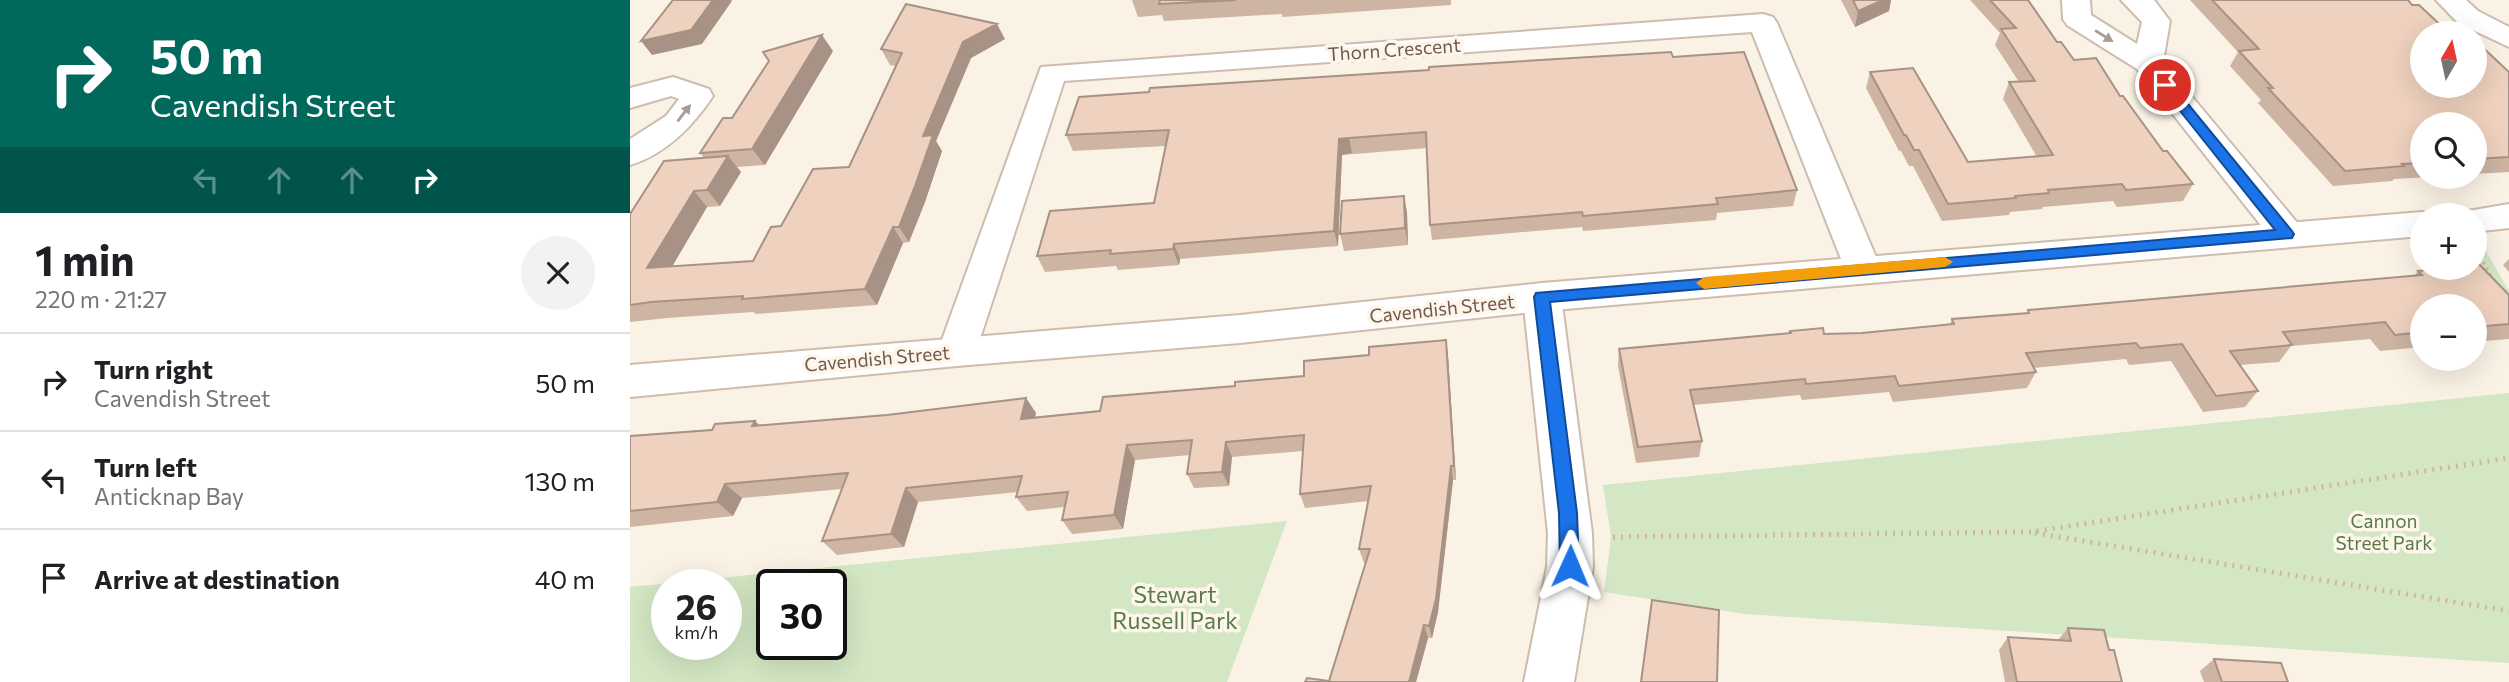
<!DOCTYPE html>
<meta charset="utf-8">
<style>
:root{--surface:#fff;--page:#f2f2f2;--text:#202124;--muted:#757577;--line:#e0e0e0}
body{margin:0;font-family:Commissioner,sans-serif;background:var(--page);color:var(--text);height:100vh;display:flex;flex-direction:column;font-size:26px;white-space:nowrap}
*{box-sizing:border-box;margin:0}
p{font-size:23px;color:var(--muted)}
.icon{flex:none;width:38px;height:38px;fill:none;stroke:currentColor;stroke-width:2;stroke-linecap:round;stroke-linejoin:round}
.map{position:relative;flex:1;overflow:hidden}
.sheet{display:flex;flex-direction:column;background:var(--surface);width:630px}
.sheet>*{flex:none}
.hud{background:#00695c;color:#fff;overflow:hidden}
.needle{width:46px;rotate:9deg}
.fabs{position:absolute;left:1780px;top:21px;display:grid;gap:14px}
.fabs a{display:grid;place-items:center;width:77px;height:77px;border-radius:50%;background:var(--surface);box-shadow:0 7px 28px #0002;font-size:35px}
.speed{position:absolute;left:21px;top:569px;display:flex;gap:14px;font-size:35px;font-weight:700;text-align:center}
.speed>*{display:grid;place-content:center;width:91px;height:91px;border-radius:50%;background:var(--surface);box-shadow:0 7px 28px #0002;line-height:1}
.speed small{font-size:18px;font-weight:400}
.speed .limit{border:4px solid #111;border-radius:10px;background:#fff;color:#111}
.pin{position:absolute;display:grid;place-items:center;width:60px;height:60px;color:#fff;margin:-30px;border:4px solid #fff;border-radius:50%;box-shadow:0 2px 7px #0007}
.me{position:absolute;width:77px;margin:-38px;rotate:1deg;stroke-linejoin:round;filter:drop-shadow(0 0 5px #0008)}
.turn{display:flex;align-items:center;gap:24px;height:147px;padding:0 35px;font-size:32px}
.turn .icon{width:91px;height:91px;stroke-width:2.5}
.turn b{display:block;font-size:49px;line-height:60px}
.lanes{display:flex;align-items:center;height:66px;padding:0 35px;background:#0003;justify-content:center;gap:35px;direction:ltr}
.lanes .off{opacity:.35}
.round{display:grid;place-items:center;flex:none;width:74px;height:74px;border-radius:37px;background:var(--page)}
.headline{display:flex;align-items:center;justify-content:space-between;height:119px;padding:0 35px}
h1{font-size:42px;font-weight:700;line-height:52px}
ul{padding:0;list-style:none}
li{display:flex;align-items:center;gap:21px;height:98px;padding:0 35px;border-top:2px solid var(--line)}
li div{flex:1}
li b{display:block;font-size:26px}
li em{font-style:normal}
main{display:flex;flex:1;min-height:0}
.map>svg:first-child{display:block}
</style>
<main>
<section class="sheet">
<div class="hud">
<div class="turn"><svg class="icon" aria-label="right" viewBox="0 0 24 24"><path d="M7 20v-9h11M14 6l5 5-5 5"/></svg><div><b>50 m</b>Cavendish Street</div></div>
<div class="lanes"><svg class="icon off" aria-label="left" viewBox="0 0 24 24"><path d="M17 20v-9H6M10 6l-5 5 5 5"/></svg><svg class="icon off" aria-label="ahead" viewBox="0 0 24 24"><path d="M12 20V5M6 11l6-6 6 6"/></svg><svg class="icon off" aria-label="ahead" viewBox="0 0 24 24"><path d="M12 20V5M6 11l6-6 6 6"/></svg><svg class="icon" aria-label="right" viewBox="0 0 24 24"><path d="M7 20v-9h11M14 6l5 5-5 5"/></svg></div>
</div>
<div class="headline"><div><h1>1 min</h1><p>220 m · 21:27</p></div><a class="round"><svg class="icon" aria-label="close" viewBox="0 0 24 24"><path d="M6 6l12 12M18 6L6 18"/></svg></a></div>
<ul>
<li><svg class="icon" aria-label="right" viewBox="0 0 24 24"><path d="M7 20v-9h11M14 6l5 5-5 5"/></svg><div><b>Turn right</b><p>Cavendish Street</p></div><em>50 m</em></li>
<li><svg class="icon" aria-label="left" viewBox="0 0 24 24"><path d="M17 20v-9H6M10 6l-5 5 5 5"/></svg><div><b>Turn left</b><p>Anticknap Bay</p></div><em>130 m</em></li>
<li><svg class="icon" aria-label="arrive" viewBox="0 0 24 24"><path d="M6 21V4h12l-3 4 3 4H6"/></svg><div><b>Arrive at destination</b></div><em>40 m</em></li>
</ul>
</section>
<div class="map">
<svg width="1879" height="682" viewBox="0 0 1879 682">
<rect width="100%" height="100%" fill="#faf2e5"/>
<path fill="#d3e7c4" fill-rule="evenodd" d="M1844 244H1852L1879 291V319L1845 259Z
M1879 393V663L1114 614 974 592 981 537 973 485Z
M657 521 597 682H0V587ZM37 584H96V644H37ZM142 584H201V644H142Z"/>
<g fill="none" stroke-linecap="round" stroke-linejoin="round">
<defs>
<path id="street" d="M1432 0H1460L1461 15 1507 44 1512 22 1491 0H1524L1540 21 1533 62 1669 225 1675 234 1669 243 1657 246 1645 243 1507 69 1437 25 1433 19Z
M1806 0H1836L1848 11 1879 27V47L1828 23Z
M1133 14 1143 17 1147 23 1251 269 1246 278 1233 282 1220 278 1215 269 1122 32 434 81 346 351 341 362 327 366 313 362 308 351 411 67Z
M43 77 79 89 83 96C64 125 35 155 0 165V139L36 116 49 99 41 96 0 108V88Z
M912 283 925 287 931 297 962 533 963 567 944 682H894L917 567 918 533 893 297 899 287Z"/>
<path id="secondary" d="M1879 204V228L1844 232V215H1829L1832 212Z
M1792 212 1804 215H1792V236L912 311 610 343 327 366 0 397V365L610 315 912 283Z"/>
</defs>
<use href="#street" stroke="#cdbcaf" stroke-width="4"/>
<use href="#secondary" stroke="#d0bcac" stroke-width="4"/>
<path stroke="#d2b4a2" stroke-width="3.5" stroke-dasharray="2 4.5" stroke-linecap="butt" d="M1847 251 1863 280"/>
<path stroke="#d2b4a2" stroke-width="5" stroke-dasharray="2 6" stroke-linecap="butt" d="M1405 533 1879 611
M983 537 1401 532 1879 458"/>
<use href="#street" fill="#fff" fill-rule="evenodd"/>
<use href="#secondary" fill="#fff" fill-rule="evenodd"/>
</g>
<path fill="#cdb4a3" d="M502 0H821V5L652 17V14L534 21 532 15 508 17Z
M1211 0H1261L1259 11 1225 27Z
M1340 0H1398L1427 42 1444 60 1490 96 1533 151 1563 184 1553 201 1487 207 1483 201 1413 207 1412 209 1380 212 1379 215 1312 221 1283 166H1279L1271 151H1269L1236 88 1240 72 1338 162 1407 157 1373 99 1379 82H1389L1365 45 1370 33Z
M1560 0H1778L1792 33 1879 72V172L1844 174V124H1792V177H1801L1764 179 1762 181 1703 186 1628 103 1631 100 1600 66 1608 52Z
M375 39 341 58 306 141 312 151 295 202 279 242 273 243 247 305 126 314 123 312 37 318 0 322V214L74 158 70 153 102 118 203 51 135 165 107 167 111 172 90 206 77 207 42 266 123 261 151 226 219 167 266 66 260 65 251 49Z
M1043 57 1167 190 1163 206 1087 213 1086 220 953 231 952 227 802 240 800 225 797 148 712 155 708 246 550 259 549 265 488 270 486 266 415 272 407 256 524 203 536 146 443 151 436 135Z
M774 196 777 213 778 245 714 251 710 234Z
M1879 259V272L1873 265Z
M1788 271 1879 295V339L1844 342V306H1792V347L1750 351 1740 339 1661 346 1649 362 1610 365 1628 391 1615 407 1573 412 1541 361 1499 365 1496 359 1403 368 1406 372 1397 388 1263 402 1259 392 1172 400 1170 395 1064 405 1072 441 1069 457 1006 463 988 366 989 349 1159 334 1160 331 1194 334 1232 333 1320 324 1322 319 1397 313 1398 310 1784 276Z
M816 340 818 356 826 480H823L808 612 802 638H798L786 682H675L699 681 736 563H734L729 549 739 501 675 508 670 494 673 451 602 457 599 486 564 488 557 474 560 455 505 460 493 529 442 534 432 520 434 507 397 511 386 497 388 492 288 502 274 547 207 555 192 541 212 489 112 498 103 516 0 527V436L257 415 396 398 406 413 405 417 470 411 605 386 674 376 739 355Z
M1438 628 1479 650 1492 682H1375L1369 650 1378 637 1428 640Z
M1584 659 1658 682H1574L1570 671Z"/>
<path fill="#a79285" d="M83 0H101L102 1 72 44 22 55 11 41Z
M1253 0H1261L1259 11 1225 27 1228 11Z
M367 24 375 39 341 58 306 141 312 151 295 202 279 242 269 227 293 136 333 42Z
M192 35 203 51 135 165 122 149Z
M719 138 722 153 712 155 708 246 704 231 709 139Z
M98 156 111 172 90 206 77 190Z
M64 191 77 207 32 284 17 268Z
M774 196 777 213 778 245 775 228Z
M263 227 273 243 247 305 235 289Z
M544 244 550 259 549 265 543 249Z
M816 340 818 356 826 480 824 466Z
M396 398 406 413 401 433 391 419Z
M125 421 140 435 122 426Z
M596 442 602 457 599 486 592 472Z
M497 445 505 460 493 529 484 515Z
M821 466 823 480 808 612 802 638 799 626Z
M95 484 112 498 103 516 87 502Z
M276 488 288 502 274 547 261 534Z
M794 625 798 638 786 682H779Z"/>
<path fill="#eed1be" stroke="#a79285" stroke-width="2" d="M43 0H83L61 30 11 41Z
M530 0H606L529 4Z
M1223 0H1253L1228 11Z
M1360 0H1398L1427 42H1431L1444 60 1466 58 1490 96H1493L1533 151H1537L1563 184 1496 190 1492 184 1418 190 1419 193 1385 196 1386 198 1318 204 1289 150H1284L1276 135H1274L1240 72 1283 68 1338 162 1423 155 1379 82 1405 81 1371 29 1386 28Z
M1582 0H1778L1782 5H1789L1819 33H1792V86H1844V43H1848L1879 72V157L1844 159V124H1792V163L1772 164 1774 166 1715 171 1638 88H1643L1609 51 1629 49Z
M276 4 367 24 333 42 293 136 303 135 285 186 269 227H263L235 289 112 299 113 296 21 302 0 305V214L34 161 98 156 77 190 64 191 17 268 123 261 141 227 151 226 183 169 219 167 272 53 251 49Z
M192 35 122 149 70 153 93 118H102L139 61 133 52Z
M1041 52 1043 57 1114 52 1167 190 1086 198 1088 204 953 216 952 212 800 225 796 132 719 138 709 139 704 231 544 244 543 249 480 254 481 250 407 256 420 211 524 203 539 130 436 135 449 97 519 92 520 88 799 70V67Z
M774 196 775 228 710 234 712 201Z
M1844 264H1849L1879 295V324L1844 327V306H1792V332L1765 335 1755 322 1653 332 1662 345 1600 351 1628 391 1586 396 1552 344 1510 348 1506 343 1396 353 1406 372 1269 386 1265 376 1176 384 1175 379 1060 390 1072 441 1008 447 989 349 1161 333 1160 331 1193 328 1194 334 1232 333 1324 324 1322 319 1399 313 1398 310 1792 275 1788 271 1814 268H1844Z
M816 340 824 466H821L806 599 799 626 794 625 779 682H675L677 678 699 681 740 549H729L741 486 670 494 674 435 596 442 592 472 557 474 562 440 497 445 484 515 432 520 438 492 386 497 392 476 276 488 261 534 192 541 218 473 95 484 87 502 0 511V436L82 430 85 424 125 421 122 426 257 415 396 398 391 419 470 411 473 397 605 386V382L674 376V361L739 355V347Z
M1022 600 1089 610 1087 682H1011Z
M1438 628 1474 630 1479 650H1484L1492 682H1387L1378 637 1441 641Z
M1584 659 1651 663 1658 682H1592Z"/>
<defs><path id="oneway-solid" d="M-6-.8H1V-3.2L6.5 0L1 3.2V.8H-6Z" transform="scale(1.75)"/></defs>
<g fill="#aa9b94">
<use href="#oneway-solid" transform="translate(1474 36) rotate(32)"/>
<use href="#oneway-solid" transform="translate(54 113) rotate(-52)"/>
</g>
<path fill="#1a73e8" stroke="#114b97" stroke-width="2" d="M1535 81 1540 82 1662 231 1664 234 1662 238 920 302 947 513 949 566 946 572 940 575 933 572 930 566 929 513 904 297 906 293 1645 230 1531 87V82Z"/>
<path fill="#f59e0b" d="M1315 257 1323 262 1315 267 1074 289 1066 283 1074 277Z"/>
<g text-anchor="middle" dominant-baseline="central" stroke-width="7" stroke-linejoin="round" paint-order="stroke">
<g font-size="19" fill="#71594c" stroke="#fef6eb">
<text transform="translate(764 49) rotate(-4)">Thorn Crescent</text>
<text transform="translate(812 308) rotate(-6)">Cavendish Street</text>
<text transform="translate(247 358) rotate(-5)">Cavendish Street</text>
</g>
<g font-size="19" fill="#577b48" stroke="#fef6eb">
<text x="1754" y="520">Cannon<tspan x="1754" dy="22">Street Park</tspan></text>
</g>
<g font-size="23" fill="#577b48" stroke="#fef6eb">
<text x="545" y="594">Stewart<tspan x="545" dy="26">Russell Park</tspan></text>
</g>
</g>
</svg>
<div class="fabs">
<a><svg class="needle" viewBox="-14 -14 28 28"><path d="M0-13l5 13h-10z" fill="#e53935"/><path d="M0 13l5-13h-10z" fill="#757577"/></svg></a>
<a><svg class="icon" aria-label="search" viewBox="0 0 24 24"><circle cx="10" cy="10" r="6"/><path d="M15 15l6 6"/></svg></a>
<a>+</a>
<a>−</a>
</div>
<div class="speed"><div>26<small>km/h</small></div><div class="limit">30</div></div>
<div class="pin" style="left:1535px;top:85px;background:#d93025"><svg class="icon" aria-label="arrive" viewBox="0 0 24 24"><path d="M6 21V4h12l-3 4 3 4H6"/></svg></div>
<svg class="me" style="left:940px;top:566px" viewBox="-20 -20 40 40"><path d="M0-17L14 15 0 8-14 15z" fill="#1a73e8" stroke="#fff" stroke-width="4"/></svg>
</div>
</main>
